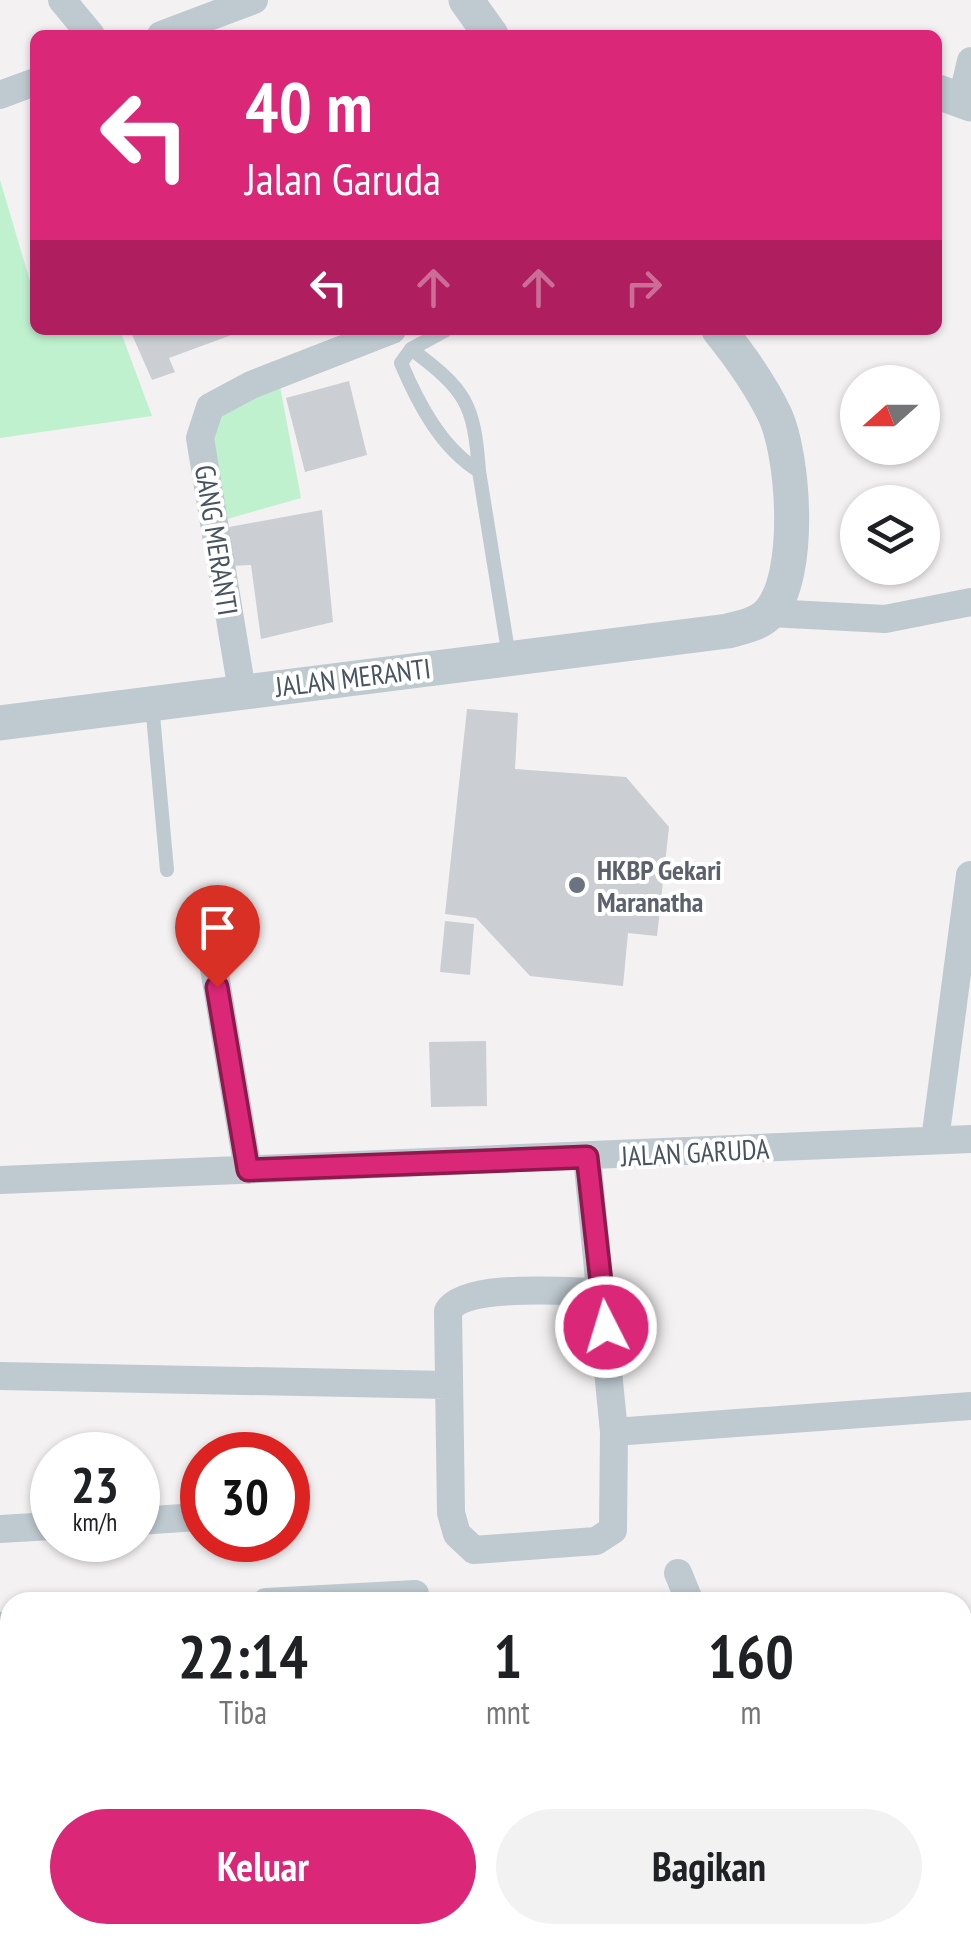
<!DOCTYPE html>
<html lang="id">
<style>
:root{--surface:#fff;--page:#f2f2f2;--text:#202124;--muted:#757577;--accent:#db2777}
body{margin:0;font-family:"PT Sans Narrow",sans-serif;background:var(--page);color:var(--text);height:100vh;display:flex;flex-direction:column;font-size:38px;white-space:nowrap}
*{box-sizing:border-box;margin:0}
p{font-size:32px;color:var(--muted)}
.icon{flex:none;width:55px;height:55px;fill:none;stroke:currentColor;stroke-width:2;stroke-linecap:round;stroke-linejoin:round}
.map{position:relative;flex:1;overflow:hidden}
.details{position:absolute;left:0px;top:1592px;width:972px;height:352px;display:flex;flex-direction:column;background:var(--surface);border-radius:30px 30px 0 0;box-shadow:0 2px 8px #0004}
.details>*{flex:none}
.top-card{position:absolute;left:30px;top:30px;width:912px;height:305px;border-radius:15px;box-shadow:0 2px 8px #0004;background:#db2777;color:#fff;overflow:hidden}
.needle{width:65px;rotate:249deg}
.buttons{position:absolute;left:840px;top:365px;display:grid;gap:20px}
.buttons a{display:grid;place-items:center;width:100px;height:100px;border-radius:50%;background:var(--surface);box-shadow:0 2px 8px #0004;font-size:50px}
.speed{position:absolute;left:30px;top:1432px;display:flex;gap:20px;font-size:50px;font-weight:700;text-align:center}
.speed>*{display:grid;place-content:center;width:130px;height:130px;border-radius:50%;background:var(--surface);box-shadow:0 2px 8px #0004;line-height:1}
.speed small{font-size:25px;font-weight:400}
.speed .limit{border:15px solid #d22;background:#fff;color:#111}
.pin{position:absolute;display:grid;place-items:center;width:85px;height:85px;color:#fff;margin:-102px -42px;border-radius:50% 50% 50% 0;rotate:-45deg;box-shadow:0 0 10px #0007}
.pin .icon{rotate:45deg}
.me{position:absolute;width:110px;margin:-55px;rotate:355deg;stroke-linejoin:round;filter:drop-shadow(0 0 8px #0008)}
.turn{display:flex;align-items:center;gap:35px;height:210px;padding:0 50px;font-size:45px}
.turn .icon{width:130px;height:130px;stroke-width:2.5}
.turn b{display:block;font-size:70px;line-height:85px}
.lanes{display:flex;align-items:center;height:95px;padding:0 50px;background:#0003;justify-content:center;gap:50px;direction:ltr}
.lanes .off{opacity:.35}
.eta{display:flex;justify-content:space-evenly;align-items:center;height:170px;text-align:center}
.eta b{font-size:60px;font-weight:600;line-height:70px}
.action{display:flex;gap:20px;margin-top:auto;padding:20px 50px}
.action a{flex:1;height:115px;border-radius:60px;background:var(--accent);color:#fff;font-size:40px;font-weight:600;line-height:115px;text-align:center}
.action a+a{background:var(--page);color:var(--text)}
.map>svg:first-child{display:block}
</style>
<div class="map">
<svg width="971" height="1943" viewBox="0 0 971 1943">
<rect width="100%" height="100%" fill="#f3f1f1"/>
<path fill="#bff1cf" d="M0 180 35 298V330H120L152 416 0 438Z
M279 381 301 498 227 519 209 433 222 413Z"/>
<path fill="#cbced3" d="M130 330H245L169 358 175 372 152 380Z
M349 381 367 455 305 472 286 398Z
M322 510 333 622 261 639 251 565 230 566 224 528Z
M467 709 518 713 515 769 626 777 669 827 657 936 628 933 623 986 530 976 476 918 445 914Z
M445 921 474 924 470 975 440 972Z
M486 1041 487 1106 431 1107 429 1042Z"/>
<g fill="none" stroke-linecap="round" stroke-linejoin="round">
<path stroke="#bec9d0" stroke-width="14" d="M411 349 446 330
M479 471C474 403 466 390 411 349L401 363C418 403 441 448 479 471L509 657
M152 704 167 870"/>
<path stroke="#bec9d0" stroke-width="28" d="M62 0 91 35
M161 35 254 0
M0 95 35 82
M962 99 971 61
M770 613 885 619 971 602
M242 691 200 438 210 407 251 385 392 330
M211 951 248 1170
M935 1140 970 875
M587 1157 614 1432 613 1530 596 1541 474 1550 457 1534 451 1513 448 1311C465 1282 569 1292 603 1292
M0 1180 971 1139
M0 1376 447 1385
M614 1432 971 1406
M138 1521 197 1517
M0 1529 52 1526
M678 1573 690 1602
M266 1602 415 1594
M0 1626 10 1625
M962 1817 971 1815
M557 1935 559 1943
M426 1943 458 1935"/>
<path stroke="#bec9d0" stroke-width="35" d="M466 0 491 35
M938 92 971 104
M0 723 728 631C743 627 760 624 770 612 802 575 794 457 775 415 760 384 740 356 719 330"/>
</g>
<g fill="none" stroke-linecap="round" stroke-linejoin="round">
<defs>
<path id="route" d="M217 987 248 1170 587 1157 606 1327"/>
</defs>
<use href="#route" stroke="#8e194d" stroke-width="25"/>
<use href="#route" stroke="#db2777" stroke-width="18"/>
</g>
<circle fill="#6b7280" stroke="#fff" stroke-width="4" cx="577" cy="885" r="10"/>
<g text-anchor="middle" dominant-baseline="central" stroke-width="8" stroke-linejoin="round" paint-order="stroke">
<g font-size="28" fill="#48555f" stroke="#fff">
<text transform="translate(217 540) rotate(81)">GANG MERANTI</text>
<text transform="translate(353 677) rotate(-7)">JALAN MERANTI</text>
<text transform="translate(695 1152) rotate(-3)">JALAN GARUDA</text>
</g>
<g font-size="28" font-weight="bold" fill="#5b616d" stroke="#fff" text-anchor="start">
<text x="597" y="869">HKBP Gekari<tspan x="597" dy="32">Maranatha</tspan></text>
</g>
</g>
</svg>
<div class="buttons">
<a><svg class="needle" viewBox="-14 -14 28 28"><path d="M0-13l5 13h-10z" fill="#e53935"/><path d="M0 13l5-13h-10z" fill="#757577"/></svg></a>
<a><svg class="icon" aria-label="layers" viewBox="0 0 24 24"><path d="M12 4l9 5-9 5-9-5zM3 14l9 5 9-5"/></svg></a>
</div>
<div class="speed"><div>23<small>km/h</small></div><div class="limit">30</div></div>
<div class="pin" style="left:217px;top:987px;background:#d93025"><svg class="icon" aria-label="arrive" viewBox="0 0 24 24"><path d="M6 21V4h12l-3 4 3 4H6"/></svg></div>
<svg class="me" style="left:606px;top:1327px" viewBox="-20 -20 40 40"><circle r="17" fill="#db2777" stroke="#fff" stroke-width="3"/><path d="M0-11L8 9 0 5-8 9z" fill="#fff"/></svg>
<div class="top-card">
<div class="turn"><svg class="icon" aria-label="left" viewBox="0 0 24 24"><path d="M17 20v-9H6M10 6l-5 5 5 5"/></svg><div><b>40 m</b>Jalan Garuda</div></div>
<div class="lanes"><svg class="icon" aria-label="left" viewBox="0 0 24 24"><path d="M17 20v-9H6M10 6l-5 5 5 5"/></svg><svg class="icon off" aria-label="ahead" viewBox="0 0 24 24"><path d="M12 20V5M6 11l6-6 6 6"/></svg><svg class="icon off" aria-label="ahead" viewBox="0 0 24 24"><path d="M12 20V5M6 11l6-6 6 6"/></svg><svg class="icon off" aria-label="right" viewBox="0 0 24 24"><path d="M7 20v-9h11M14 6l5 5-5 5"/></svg></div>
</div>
<section class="details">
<div class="eta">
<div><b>22:14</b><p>Tiba</p></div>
<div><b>1</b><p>mnt</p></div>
<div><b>160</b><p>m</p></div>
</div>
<div class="action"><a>Keluar</a><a>Bagikan</a></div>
</section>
</div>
